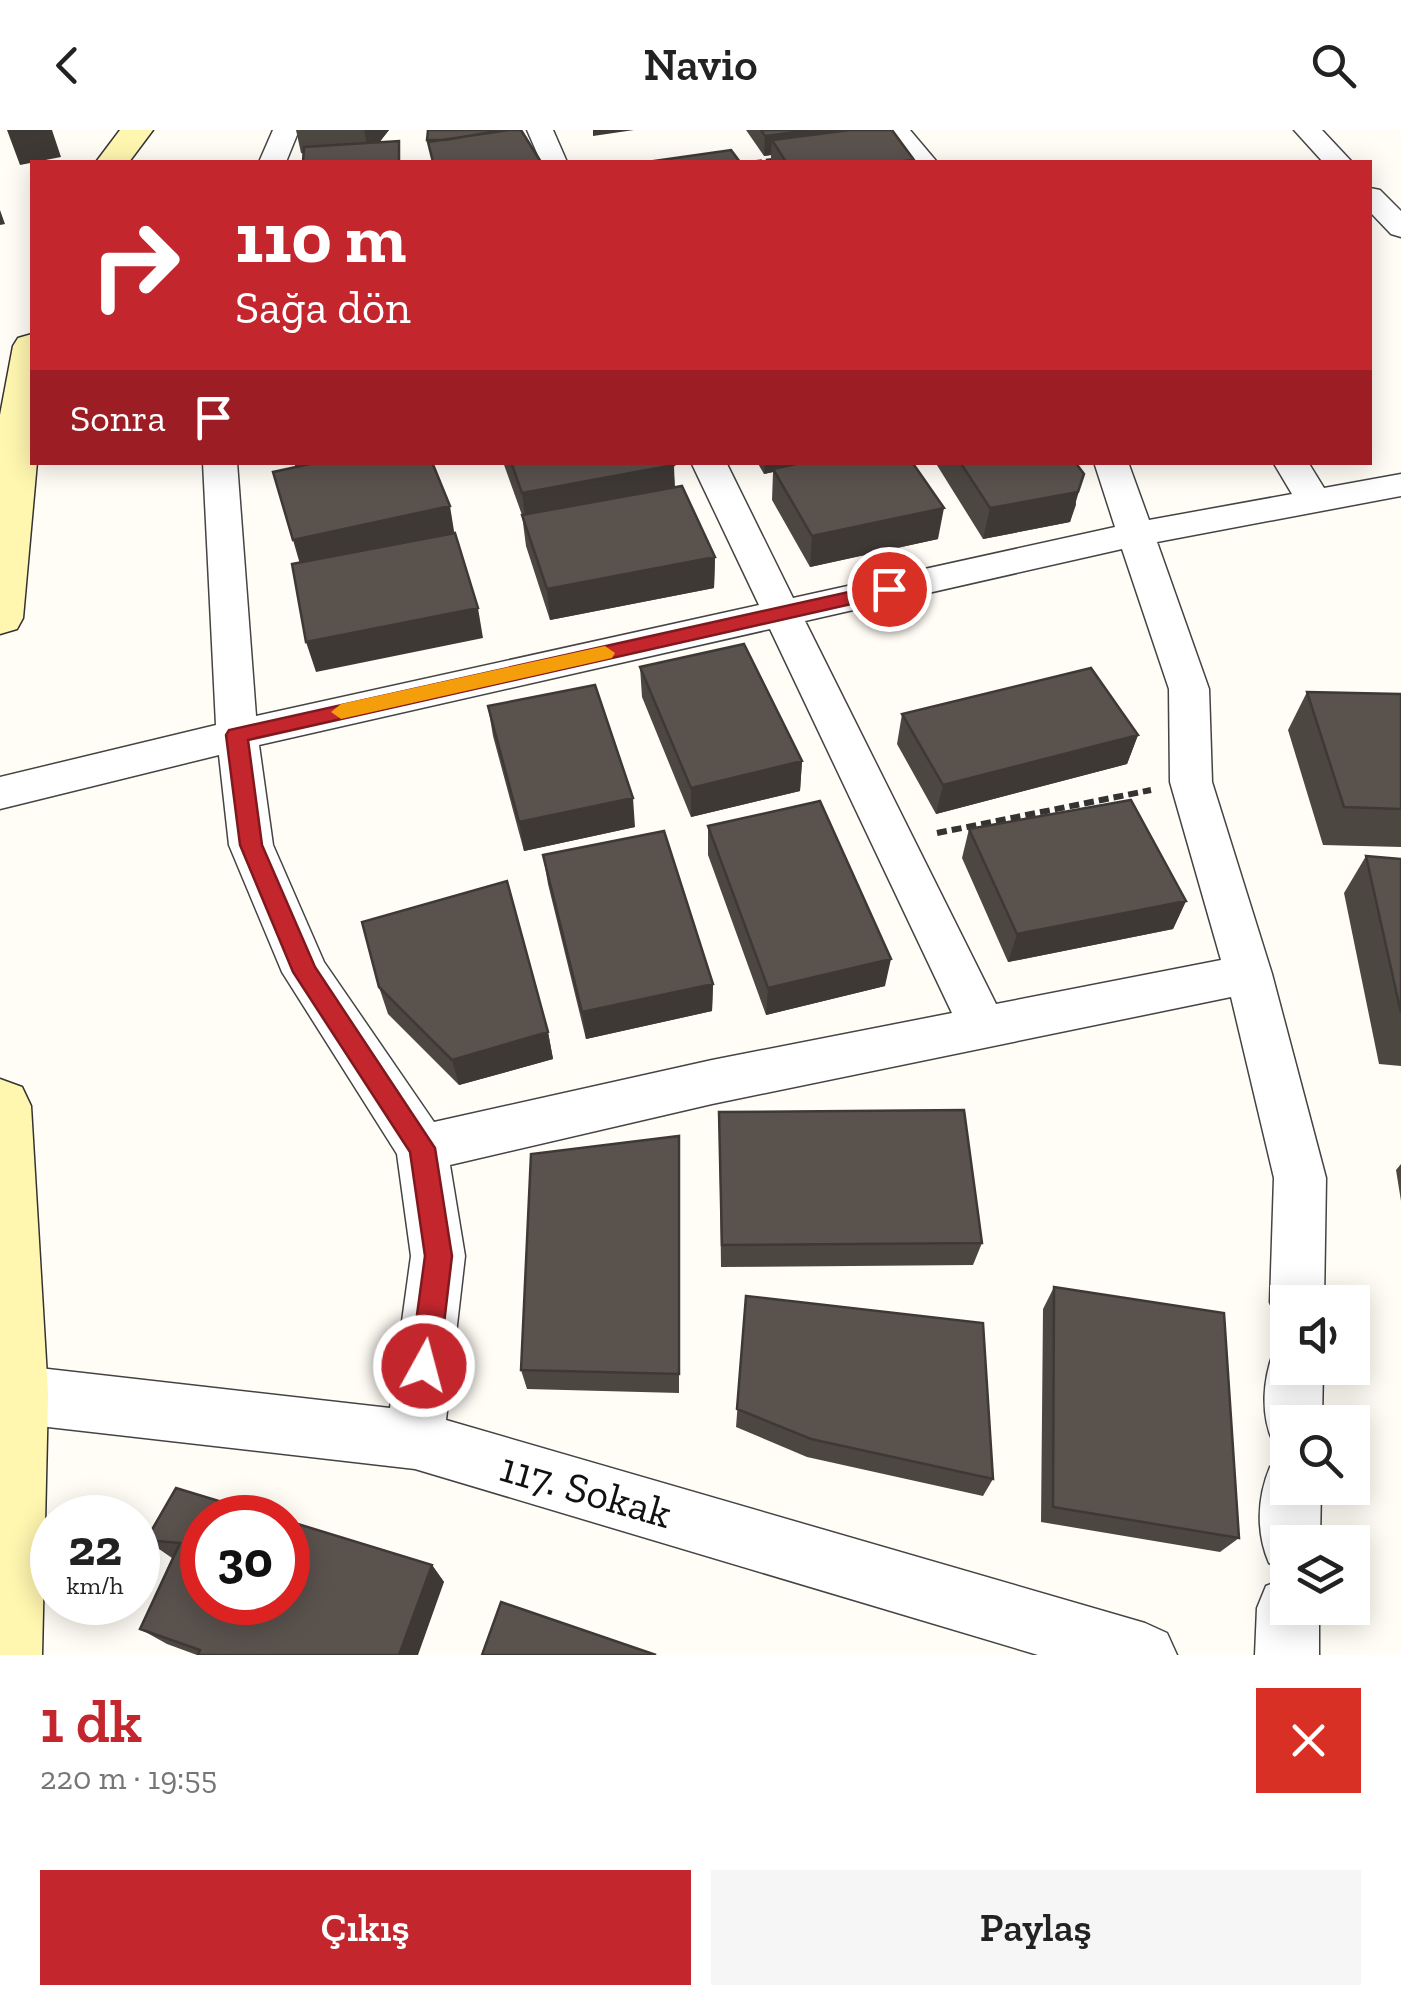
<!DOCTYPE html>
<html lang="tr">
<meta charset="utf-8">
<style>
:root{--surface:#fff;--page:#f6f6f6;--text:#222;--muted:#767676;--accent:#c4262e}
body{margin:0;font-family:"Zilla Slab",serif;background:var(--page);color:var(--text);height:100vh;display:flex;flex-direction:column;font-size:38px;white-space:nowrap}
*{box-sizing:border-box;margin:0}
p{font-size:32px;color:var(--muted)}
.icon{flex:none;width:55px;height:55px;fill:none;stroke:currentColor;stroke-width:2;stroke-linecap:round;stroke-linejoin:round}
.map{position:relative;height:1525px;overflow:hidden}
.panel{display:flex;flex-direction:column;background:var(--surface);flex:1}
.panel>*{flex:none}
.hud{position:absolute;left:30px;top:30px;width:1342px;height:305px;border-radius:0px;box-shadow:0 5px 25px #0003;background:#c4262e;color:#fff;overflow:hidden}
.fabs{position:absolute;left:1270px;top:1155px;display:grid;gap:20px}
.fabs a{display:grid;place-items:center;width:100px;height:100px;border-radius:0px;background:var(--surface);box-shadow:0 5px 25px #0003;font-size:50px}
.speed{position:absolute;left:30px;top:1365px;display:flex;gap:20px;font-size:50px;font-weight:700;text-align:center}
.speed>*{display:grid;place-content:center;width:130px;height:130px;border-radius:50%;background:var(--surface);box-shadow:0 5px 25px #0003;line-height:1}
.speed small{font-size:25px;font-weight:400}
.speed .limit{border:15px solid #d22;background:#fff;color:#111}
.pin{position:absolute;display:grid;place-items:center;width:85px;height:85px;color:#fff;margin:-42px;border:5px solid #fff;border-radius:50%;box-shadow:0 2px 10px #0007}
.me{position:absolute;width:110px;margin:-55px;rotate:7deg;stroke-linejoin:round;filter:drop-shadow(0 0 8px #0008)}
.turn{display:flex;align-items:center;gap:35px;height:210px;padding:0 40px;font-size:45px}
.turn .icon{width:130px;height:130px;stroke-width:2.5}
.turn b{display:block;font-size:70px;line-height:85px}
.then{display:flex;align-items:center;height:95px;padding:0 40px;background:#0003;gap:20px;font-size:38px}
.round{display:grid;place-items:center;flex:none;width:105px;height:105px;border-radius:0px;background:var(--page)}
.summary{display:flex;align-items:center;justify-content:space-between;height:170px;padding:0 40px}
h1{font-size:60px;font-weight:600;line-height:75px;color:var(--accent)}
.button{display:flex;gap:20px;margin-top:auto;padding:20px 40px}
.button a{flex:1;height:115px;border-radius:0px;background:var(--accent);color:#fff;font-size:40px;font-weight:600;line-height:115px;text-align:center}
.button a+a{background:var(--page);color:var(--text)}
header{display:flex;justify-content:space-between;align-items:center;height:130px;padding:0 40px;background:var(--surface);font-size:45px;font-weight:600}
.map>svg:first-child{display:block}
</style>
<header><svg class="icon" aria-label="back" viewBox="0 0 24 24"><path d="M15 5l-7 7 7 7"/></svg>Navio<svg class="icon" aria-label="search" viewBox="0 0 24 24"><circle cx="10" cy="10" r="6"/><path d="M15 15l6 6"/></svg></header>
<div class="map">
<svg width="1401" height="1525" viewBox="0 0 1401 1525">
<rect width="100%" height="100%" fill="#fffdf5"/>
<g fill="none" stroke-linecap="round" stroke-linejoin="round">
<defs>
<path id="minor" d="M273 0H299L286 32H259Z
M527 0H553L567 32H541Z
M883 0H910L937 32H909Z
M1294 0H1322L1352 32H1323Z
M1370 58 1380 60 1401 81V107L1391 104 1370 82Z
M203 332H237L256 586 759 475 691 332H726L793 468 1115 397 1094 332H1128L1149 390 1292 364 1273 332H1308L1324 358 1401 344V366L1157 412 1209 559 1212 652 1272 844 1326 1048 1324 1172H1288V1195L1278 1191 1270 1172 1274 1048 1231 867 712 974 450 1035 465 1126 446 1290 1145 1493 1167 1503 1177 1525H1038L415 1339 13 1293 0 1287V1241L13 1235 390 1278 411 1126 397 1024 282 842 229 715 219 625 0 679V647L216 595ZM1122 419 1169 559 1170 652 1221 830 996 874 805 491ZM770 499 952 883 712 930 434 992 324 832 273 715 259 615Z
M1288 1213V1238H1323L1322 1292H1288V1319L1273 1312C1260 1283 1263 1248 1275 1218Z
M1288 1330V1358H1321L1320 1412H1288V1441L1269 1433C1256 1403 1257 1368 1270 1337Z
M1288 1447V1478H1319V1525H1255L1257 1478 1266 1456Z"/>
<path id="secondary" d="M120 0H153L129 32H96Z
M32 204V332H37L23 488 17 499 0 504V285L13 216 18 208Z
M0 949 22 957 31 976 48 1264 42 1525H0Z"/>
</defs>
<use href="#minor" stroke="#444" stroke-width="3"/>
<use href="#secondary" stroke="#333" stroke-width="3"/>
<path stroke="#333" stroke-width="4" stroke-dasharray="6 4" stroke-linecap="butt" d="M756 32 779 29"/>
<path stroke="#333" stroke-width="6" stroke-dasharray="10 5" stroke-linecap="butt" d="M937 703 1151 660"/>
<use href="#minor" fill="#fff" fill-rule="evenodd"/>
<use href="#secondary" fill="#fff6b0" fill-rule="evenodd"/>
</g>
<path fill="#4d4742" d="M296 0H389L379 12 304 24 301 23Z
M746 0H892L914 30V32H771V25L764 26Z
M503 332H673L675 358 715 427 714 458 550 490 526 416 522 385Z
M757 332H912L938 409 810 437 772 370 773 342 764 344Z
M935 332H1075L1076 375 1070 392 983 409Z
M640 537 802 631 800 661 691 687 642 567Z
M1307 562 1401 564V717L1323 715 1288 600Z
M488 576 635 697 524 721 493 606Z
M902 584 1138 605 1127 634 936 684 897 614Z
M708 696 885 856 766 885 708 725Z
M969 699 1186 771 1173 799 1008 832 962 728Z
M543 725 713 854 712 881 586 909 548 754Z
M1366 726 1401 729V936L1379 934 1344 763Z
M379 857 548 902 553 929 459 955 388 884Z
M719 982 982 1113 973 1135 721 1137Z
M679 1006V1263L527 1259 521 1240Z
M1401 1034V1071L1396 1040Z
M1054 1157 1239 1408 1220 1422 1041 1392 1043 1179Z
M746 1166 993 1349 983 1366 807 1327 736 1297Z
M146 1410 432 1435 444 1452 197 1525 167 1514 140 1499 172 1428Z"/>
<path fill="#3f3936" d="M7 0H52L61 27 20 35Z
M364 0H389L369 26Z
M593 0H634L593 6Z
M811 0H863L772 10 771 25 764 26 765 6Z
M0 80 5 94 0 95Z
M294 332H332L296 339Z
M765 332H817L773 339V342L764 344Z
M674 335 675 366 526 394 522 363Z
M1084 344 1070 392 983 409 990 378Z
M450 376 455 407 302 441 293 410Z
M944 378 938 409 810 437 812 406Z
M715 427 714 458 550 490 547 459Z
M478 478 483 508 316 542 306 512Z
M1138 605 1127 634 936 684 943 655Z
M802 631 800 661 691 687V658Z
M633 668 635 697 524 721 519 692Z
M1186 771 1173 799 1008 832 1017 804Z
M891 829 885 856 766 885 768 858Z
M713 854 712 881 586 909 582 882Z
M548 902 553 929 459 955 452 930Z
M432 1435 444 1452 418 1525H399Z"/>
<path fill="#5a524d" stroke="#3f3936" stroke-width="2.5" d="M428 0H503L445 10H427Z
M509 0H521L541 32H433L428 12Z
M761 0H811L765 6Z
M850 0H892L914 30 894 32H786L772 10Z
M399 11V32H303L304 17Z
M731 20 740 32H647Z
M319 332H432L450 376 293 410 273 342Z
M511 332H673L674 335 522 363Z
M805 332H912L944 378 812 406 773 339Z
M960 332H1075L1084 344 1078 362 990 378Z
M682 356 715 427 547 459 522 385Z
M455 403 478 478 306 512 292 434Z
M744 514 802 631 691 658 640 537Z
M1091 538 1138 605 943 655 902 584Z
M595 555 633 668 519 692 488 576Z
M1307 562 1401 564V679L1344 677Z
M1131 670 1186 771 1017 804 969 699Z
M820 671 891 829 768 858 708 696Z
M664 701 713 854 582 882 543 725Z
M1366 726 1401 729V883Z
M507 751 548 902 452 930 379 857 362 792Z
M964 980 982 1113 722 1115 719 982Z
M679 1006V1244L521 1240 531 1024Z
M1054 1157 1224 1183 1239 1408 1053 1377Z
M746 1166 983 1193 993 1349 811 1309 737 1279Z
M176 1358 275 1388H202V1472H288V1391L432 1435 399 1525H198L200 1520 140 1499 180 1413 146 1410Z
M501 1472 656 1525H482Z"/>
<path fill="#c4262e" stroke="#7f191e" stroke-width="2.5" d="M889 453 899 459 896 464 248 610 262 715 315 837 435 1018 452 1126 439 1236 435 1247 424 1251 414 1247 410 1236 425 1126 410 1022 293 842 240 715 226 605 229 600Z"/>
<path fill="#f59e0b" d="M605 516 615 523 612 528 341 589 331 582 341 574Z"/>
<g text-anchor="middle" dominant-baseline="central" stroke-width="10" stroke-linejoin="round" paint-order="stroke">
<g font-size="42" fill="#111" stroke="#fff">
<text transform="translate(586 1360) rotate(16)">117. Sokak</text>
</g>
</g>
</svg>
<div class="fabs">
<a><svg class="icon" aria-label="sound" viewBox="0 0 24 24"><path d="M4 9h4l5-4v14l-5-4H4zM17 9q2 3 0 6"/></svg></a>
<a><svg class="icon" aria-label="search" viewBox="0 0 24 24"><circle cx="10" cy="10" r="6"/><path d="M15 15l6 6"/></svg></a>
<a><svg class="icon" aria-label="layers" viewBox="0 0 24 24"><path d="M12 4l9 5-9 5-9-5zM3 14l9 5 9-5"/></svg></a>
</div>
<div class="speed"><div>22<small>km/h</small></div><div class="limit">30</div></div>
<div class="pin" style="left:889px;top:459px;background:#d93025"><svg class="icon" aria-label="arrive" viewBox="0 0 24 24"><path d="M6 21V4h12l-3 4 3 4H6"/></svg></div>
<svg class="me" style="left:424px;top:1236px" viewBox="-20 -20 40 40"><circle r="17" fill="#c4262e" stroke="#fff" stroke-width="3"/><path d="M0-11L8 9 0 5-8 9z" fill="#fff"/></svg>
<div class="hud">
<div class="turn"><svg class="icon" aria-label="right" viewBox="0 0 24 24"><path d="M7 20v-9h11M14 6l5 5-5 5"/></svg><div><b>110 m</b>Sağa dön</div></div>
<div class="then">Sonra<svg class="icon" aria-label="arrive" viewBox="0 0 24 24"><path d="M6 21V4h12l-3 4 3 4H6"/></svg></div>
</div>
</div>
<section class="panel">
<div class="summary"><div><h1>1 dk</h1><p>220 m · 19:55</p></div><a class="round" style="background:#d93025;color:#fff"><svg class="icon" aria-label="close" viewBox="0 0 24 24"><path d="M6 6l12 12M18 6L6 18"/></svg></a></div>
<div class="button"><a>Çıkış</a><a>Paylaş</a></div>
</section>
